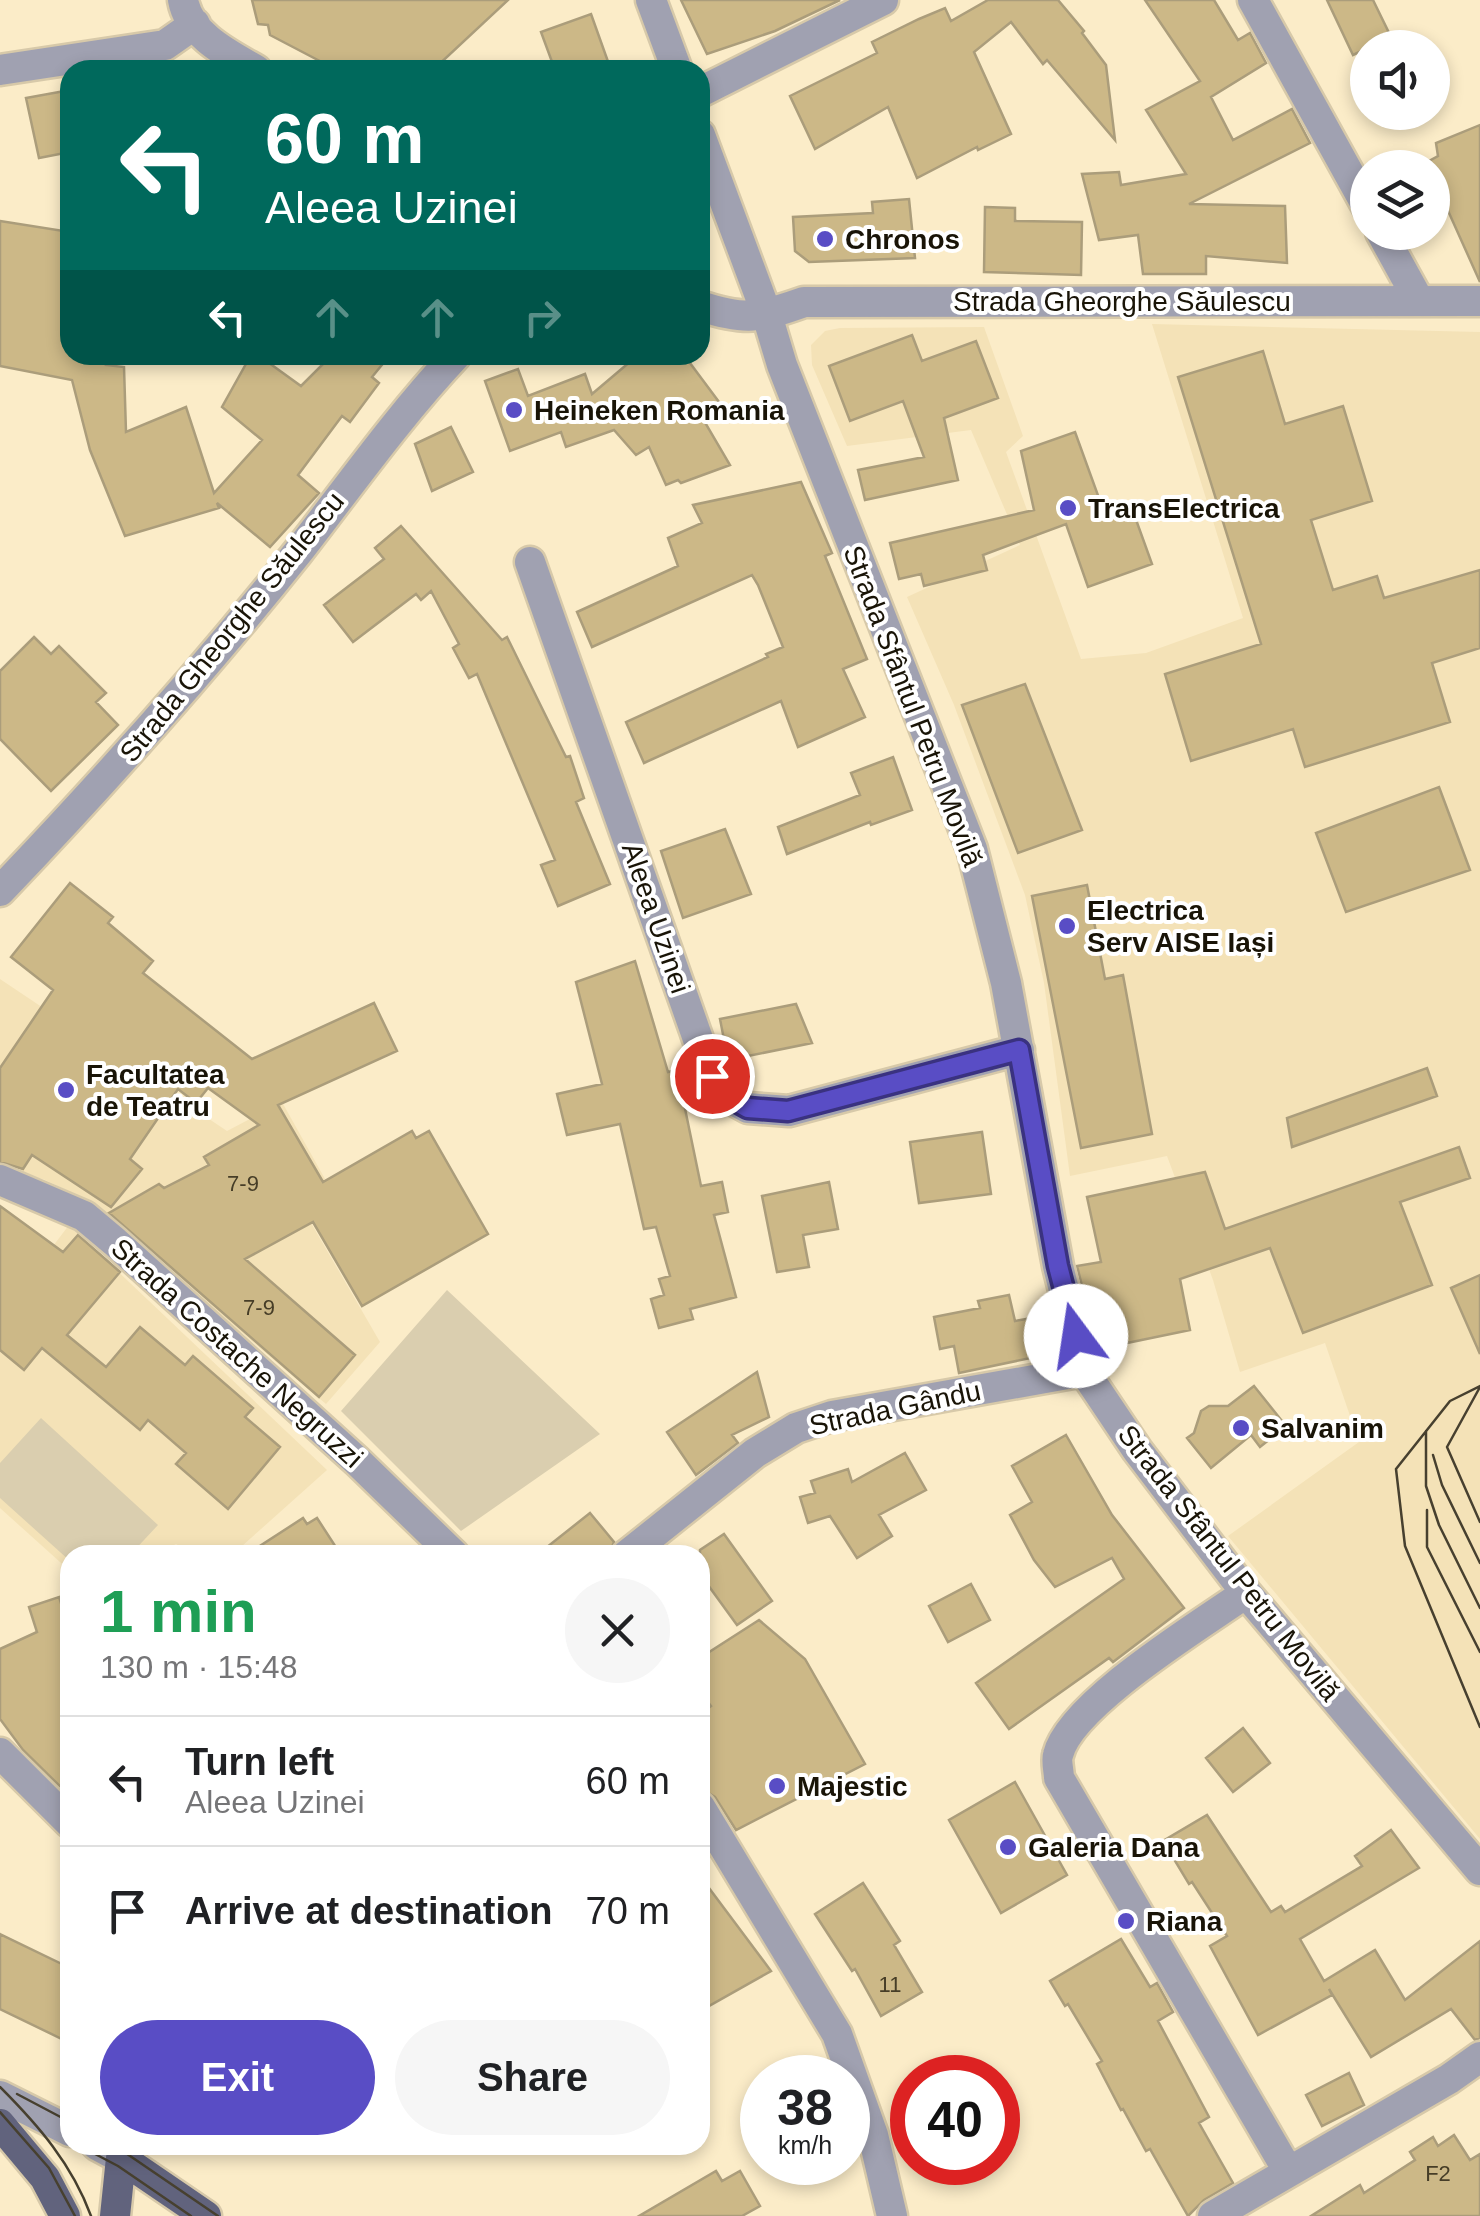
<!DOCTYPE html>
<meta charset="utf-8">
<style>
:root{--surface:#fff;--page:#f6f6f6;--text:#202124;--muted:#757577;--line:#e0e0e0;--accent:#594dc5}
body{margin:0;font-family:Arial,sans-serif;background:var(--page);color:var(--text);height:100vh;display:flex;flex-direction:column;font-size:38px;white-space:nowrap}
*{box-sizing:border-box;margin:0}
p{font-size:32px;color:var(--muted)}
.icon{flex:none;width:55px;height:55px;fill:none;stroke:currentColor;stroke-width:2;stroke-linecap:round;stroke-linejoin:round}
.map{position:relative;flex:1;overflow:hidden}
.drawer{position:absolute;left:60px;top:1545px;width:650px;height:610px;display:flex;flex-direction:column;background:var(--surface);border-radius:30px;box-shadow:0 5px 15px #0003}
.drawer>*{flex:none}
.guide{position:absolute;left:60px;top:60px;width:650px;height:305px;border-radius:30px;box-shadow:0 5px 15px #0003;background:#00695c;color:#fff;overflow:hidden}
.controls{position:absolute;left:1350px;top:30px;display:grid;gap:20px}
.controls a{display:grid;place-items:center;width:100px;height:100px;border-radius:50%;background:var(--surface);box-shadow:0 5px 15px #0003;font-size:50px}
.speed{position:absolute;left:740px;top:2055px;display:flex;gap:20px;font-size:50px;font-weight:700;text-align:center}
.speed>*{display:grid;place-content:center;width:130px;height:130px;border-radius:50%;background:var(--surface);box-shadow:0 5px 15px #0003;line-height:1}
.speed small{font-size:25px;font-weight:400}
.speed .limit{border:15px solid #d22;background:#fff;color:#111}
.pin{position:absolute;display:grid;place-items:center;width:85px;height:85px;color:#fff;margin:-42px;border:5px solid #fff;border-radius:50%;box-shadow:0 2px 10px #0007}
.me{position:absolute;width:110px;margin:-55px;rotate:346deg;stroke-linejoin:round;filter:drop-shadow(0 0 8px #0008)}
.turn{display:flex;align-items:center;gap:35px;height:210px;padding:0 40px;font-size:45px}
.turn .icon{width:130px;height:130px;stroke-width:2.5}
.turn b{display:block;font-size:70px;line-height:85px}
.lanes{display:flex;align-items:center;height:95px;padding:0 40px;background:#0003;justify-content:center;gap:50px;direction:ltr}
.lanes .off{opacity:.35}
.round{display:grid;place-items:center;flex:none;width:105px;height:105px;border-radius:52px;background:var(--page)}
.headline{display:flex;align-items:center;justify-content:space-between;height:170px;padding:0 40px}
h1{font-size:60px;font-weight:700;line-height:75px;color:#1e9e55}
.primary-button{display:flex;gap:20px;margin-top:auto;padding:20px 40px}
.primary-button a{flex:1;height:115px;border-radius:60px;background:var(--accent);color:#fff;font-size:40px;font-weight:700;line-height:115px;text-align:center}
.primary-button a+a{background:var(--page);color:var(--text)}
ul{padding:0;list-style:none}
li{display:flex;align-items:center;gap:30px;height:130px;padding:0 40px;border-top:2px solid var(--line)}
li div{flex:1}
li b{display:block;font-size:38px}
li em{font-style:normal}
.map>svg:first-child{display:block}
</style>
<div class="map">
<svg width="1480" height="2216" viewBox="0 0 1480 2216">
<rect width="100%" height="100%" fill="#fbecc8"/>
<path fill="#f4e2b7" d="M1152 324 1480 332V1839L1228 1536 1359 1442 1325 1343 1240 1372 1213 1280 1167 1156 1070 1176 1044 983 1025 895 954 705 907 597 1020 545 971 430 847 446 812 365 811 345 825 331 840 328 984 327 1023 436 1006 452 1081 659 1146 653 1243 618Z
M0 979 227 1131 282 1102 325 1179 296 1197 380 1342 326 1404 81 1197 43 1179 9 1175 0 1170Z
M69 1225 327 1470 232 1555H194L176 1544 156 1555H70V1571L0 1508V1316Z"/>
<path fill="#daceaf" d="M447 1290 600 1434 461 1531 341 1411Z
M41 1418 158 1525 130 1555H70V1561L0 1498V1463Z"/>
<path fill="#ccb887" stroke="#ab9d7b" stroke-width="2.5" d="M252 0H508L433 70H337L270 35 268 25 258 24Z
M681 0H840L775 31 707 54Z
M988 0H1058L1084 31 1082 33 1106 65 1115 140 1047 60 1043 64 1011 22 974 52 1011 134 978 150 977 147 917 178 888 107 815 149 790 96 877 53 872 42 919 19 945 8 951 21Z
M1145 0H1214L1238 40 1250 33 1266 63 1211 97 1233 140 1292 109 1310 143 1189 204 1285 206 1287 263 1206 256V274H1143L1138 235 1099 240 1082 174 1119 172 1121 185 1186 174 1146 110 1200 81Z
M1327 0H1373L1391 37 1353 55Z
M591 14 611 70H555L541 32Z
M70 90V152L39 158 26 98Z
M1480 125V282L1432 175V168L1427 162 1438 156 1436 143Z
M909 199 915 258 809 262 795 251 793 217 873 213 872 202Z
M985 207 1015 208V221L1082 222 1081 275 984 272Z
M0 221 70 232V355H108L106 365 124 367 126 432 186 407 214 493 262 440 222 407 251 355H258L301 386 332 355H390L372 377 379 383 350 422 342 416 298 475 319 493 270 547 217 503 219 508 125 536 90 450 72 380 0 366Z
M912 335 922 361 976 341 998 398 944 418 958 480 865 500 858 470 924 457 903 401 850 421 829 366Z
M1263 351 1285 424 1343 406 1372 501 1311 520 1333 590 1377 576 1384 598 1480 570V648L1432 663 1450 722 1305 767 1293 729 1191 761 1165 674 1261 644 1178 377Z
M638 355H684L719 402 700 414 730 465 681 483 678 480 666 485 649 447 636 455 614 430 566 447 561 432 510 451 485 381 518 369 528 396 585 374 592 394Z
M451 427 473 472 432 491 415 444Z
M1075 432 1104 512 1130 503 1152 564 1088 587 1066 524 983 555 987 570 924 586 921 574 899 579 890 543 1034 510 1021 451Z
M801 482 832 553 825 556 867 659 843 669 865 717 798 747 781 701 644 763 626 722 768 657 766 654 783 647 758 585 752 575 592 647 577 612 678 566 668 538 702 523 693 505Z
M401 526 502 640 507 637 566 757 570 756 584 798 576 802 610 884 558 906 541 865 555 860 477 674 469 678 453 648 459 644 431 591 421 600 416 594 353 642 324 605 384 559 375 548Z
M34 637 51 654 59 646 106 693 96 702 118 725 51 791 0 739V671Z
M1025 684 1082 830 1018 853 962 705Z
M893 757 912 810 871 825 870 822 787 854 778 827 860 795 851 773Z
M1439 787 1470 870 1346 912 1316 833Z
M725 829 751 894 683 918 661 851Z
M70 883 113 917 108 923 153 961 143 973 252 1059 374 1003 397 1051 278 1105 323 1182 412 1131 416 1138 429 1131 488 1234 362 1306 313 1222 245 1259 355 1355 319 1397 109 1213 159 1184 164 1188 209 1165 204 1157 259 1125 208 1088 196 1103 178 1089 130 1159 142 1169 111 1207 32 1155 23 1169 0 1162V1068L53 990 11 957Z
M1087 885 1105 979 1123 975 1152 1134 1081 1148 1032 896Z
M635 961 668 1072 677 1070 701 1186 722 1182 728 1212 714 1215 736 1297 690 1309 693 1319 659 1328 651 1299 664 1295 659 1279 670 1276 656 1227 644 1229 620 1124 567 1135 557 1094 602 1084 576 982Z
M796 1004 812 1043 728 1060 720 1019Z
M1427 1068 1437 1096 1292 1147 1287 1118Z
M982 1132 991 1194 919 1203 910 1142Z
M1459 1147 1470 1178 1400 1202 1432 1285 1303 1333 1270 1248 1180 1279 1190 1330 1098 1349 1077 1266 1101 1262 1087 1197 1205 1172 1225 1229Z
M829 1182 838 1229 803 1235 809 1267 777 1272 762 1196Z
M0 1206 63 1252 78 1235 120 1272 67 1335 106 1367 140 1327 185 1365 193 1356 253 1408 245 1417 280 1447 228 1509 176 1464 186 1453 148 1420 140 1430 42 1348 24 1370 0 1350Z
M1480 1275V1354L1451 1288Z
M1009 1295 1015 1321 1032 1318 1040 1356 959 1373 954 1346 940 1349 934 1317 980 1308 978 1301Z
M757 1372 769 1417 732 1435 738 1443 696 1475 667 1432Z
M1254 1386 1286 1426 1260 1447 1251 1435 1211 1468 1187 1438 1194 1433 1201 1411 1209 1406H1228Z
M1066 1435 1112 1515 1184 1608 1113 1662 1109 1658 1009 1729 976 1683 1124 1579 1112 1558 1055 1587 1034 1560 1010 1515 1032 1502 1012 1466Z
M905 1453 926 1490 879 1515 892 1536 857 1558 830 1516 808 1523 800 1497 815 1493 811 1481 848 1469 852 1482Z
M590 1513 614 1542 609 1555H537Z
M303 1518 307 1524 317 1518 341 1555H246Z
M724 1534 772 1601 737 1625 700 1574V1550Z
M971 1584 990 1620 948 1642 929 1606Z
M59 1597 70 1632V1796L23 1750 0 1719V1649L37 1632 29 1607Z
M759 1620 805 1659 865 1764 736 1830 715 1797 700 1788V1715L711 1706 700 1692V1658Z
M1243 1728 1270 1763 1233 1792 1206 1758Z
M1015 1782 1067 1875 1001 1913 949 1820Z
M1207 1815 1271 1912 1281 1906 1285 1912 1362 1866 1355 1856 1391 1830 1419 1868 1300 1939 1324 1981 1375 1950 1405 2000 1480 1941V2038L1475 2040 1451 2009 1371 2057 1329 1989 1332 1995 1258 2035 1210 1946 1227 1936 1192 1882 1189 1884 1163 1841Z
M700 1876 771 1971 700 2011Z
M863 1883 900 1941 894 1945 922 1992 881 2016 855 1969 852 1971 815 1914Z
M0 1934 70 1968V2043L0 2009Z
M1121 1939 1150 1987 1157 1983 1173 2012 1158 2021 1209 2117 1199 2123 1233 2183 1204 2200 1188 2216 1150 2149 1146 2151 1123 2109 1121 2110 1097 2064 1102 2061 1068 2004 1065 2006 1050 1981Z
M1349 2073 1364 2105 1322 2126 1306 2095Z
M1454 2135 1470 2160 1480 2154V2216H1311L1360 2185 1364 2193 1415 2160 1410 2152 1433 2137 1438 2146Z
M716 2171 722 2181 740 2171 760 2206 742 2216H639Z"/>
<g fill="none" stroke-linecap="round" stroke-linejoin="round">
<defs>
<path id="minor" d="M183 0C189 35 228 54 256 70
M651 0 677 70
M1253 0 1368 208
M0 70 165 45 195 24
M700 92 883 0
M700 135 767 315 782 365 972 849 1006 983 1058 1266 1084 1371 1137 1450 1246 1593 1480 1870
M1381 232 1419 301
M700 306C746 321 759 318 804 302L1480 301
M530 562 711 1076 728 1097 748 1108 789 1111 1019 1050
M0 891C104 782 204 670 298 552 350 485 398 417 456 355
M0 1180 84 1216 115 1242 357 1461 454 1555
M627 1555 755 1453 796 1428 832 1416 1084 1371
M1246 1593C1202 1624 1070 1704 1058 1755 1056 1761 1059 1772 1059 1778L1288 2171
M0 1753 70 1823
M700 1807 837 2034 873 2135 892 2216
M0 2096 70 2131
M97 2145 121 2158 127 2145
M1213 2216 1449 2079 1480 2057"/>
<path id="major" d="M0 2124 45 2178 65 2216
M115 2216 121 2158 206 2216"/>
</defs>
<use href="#minor" stroke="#d7c9a9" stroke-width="35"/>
<use href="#major" stroke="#d7c9a9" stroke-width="35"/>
<use href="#minor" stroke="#a0a1b1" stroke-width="30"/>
<use href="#major" stroke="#61637d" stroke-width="30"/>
<path stroke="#47402f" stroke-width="2.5" d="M1480 1386 1450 1401 1396 1469 1405 1546 1480 1727
M1480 1387 1447 1447 1480 1522
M1426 1431V1486L1439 1525 1480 1608
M1433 1455 1442 1485 1480 1563
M1427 1510V1547L1480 1652
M0 2087C38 2125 72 2164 91 2216
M17 2094 70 2122
M0 2112 49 2168 75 2216
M78 2145 118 2166 191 2216
M114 2145 218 2216"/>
</g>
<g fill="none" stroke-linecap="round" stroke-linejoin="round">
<defs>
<path id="route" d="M712 1076 728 1097 748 1108 788 1111 1019 1050 1058 1266 1076 1336"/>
</defs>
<use href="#route" stroke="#3a3280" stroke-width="25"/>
<use href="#route" stroke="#594dc5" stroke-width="18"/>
</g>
<g fill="#594dc5" stroke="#fff" stroke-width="4">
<circle cx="825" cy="239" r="10"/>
<circle cx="514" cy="410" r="10"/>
<circle cx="1068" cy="508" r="10"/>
<circle cx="1067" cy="926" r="10"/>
<circle cx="66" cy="1090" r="10"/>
<circle cx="1241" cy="1428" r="10"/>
<circle cx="777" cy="1786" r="10"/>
<circle cx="1008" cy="1847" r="10"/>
<circle cx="1126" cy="1921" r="10"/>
</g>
<g text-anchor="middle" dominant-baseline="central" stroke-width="8" stroke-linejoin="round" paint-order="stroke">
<g font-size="22" fill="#463d27">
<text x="243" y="1183">7-9</text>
<text x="259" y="1307">7-9</text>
<text x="890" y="1984">11</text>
<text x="1438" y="2173">F2</text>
</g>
<g font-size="28" font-weight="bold" fill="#191407" stroke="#fff" text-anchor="start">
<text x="845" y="239">Chronos</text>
<text x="534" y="410">Heineken Romania</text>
<text x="1088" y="508">TransElectrica</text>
<text x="1087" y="910">Electrica<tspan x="1087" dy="32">Serv AISE Iași</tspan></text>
<text x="86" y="1074">Facultatea<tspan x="86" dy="32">de Teatru</tspan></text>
<text x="1261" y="1428">Salvanim</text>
<text x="797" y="1786">Majestic</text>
<text x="1028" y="1847">Galeria Dana</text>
<text x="1146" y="1921">Riana</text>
</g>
<g font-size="28" fill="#191407" stroke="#fff">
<text x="1122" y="301">Strada Gheorghe Săulescu</text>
<text transform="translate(232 627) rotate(-51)">Strada Gheorghe Săulescu</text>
<text transform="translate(913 706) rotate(69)">Strada Sfântul Petru Movilă</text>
<text transform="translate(656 918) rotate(71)">Aleea Uzinei</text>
<text transform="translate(237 1353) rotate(42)">Strada Costache Negruzzi</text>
<text transform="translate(895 1408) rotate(-12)">Strada Gându</text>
<text transform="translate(1229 1563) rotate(52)">Strada Sfântul Petru Movilă</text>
</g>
</g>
</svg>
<div class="controls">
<a><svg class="icon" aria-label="sound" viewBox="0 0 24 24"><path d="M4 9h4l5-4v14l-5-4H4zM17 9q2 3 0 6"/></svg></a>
<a><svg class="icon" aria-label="layers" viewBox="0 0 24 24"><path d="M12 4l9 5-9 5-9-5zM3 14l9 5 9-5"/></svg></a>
</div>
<div class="speed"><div>38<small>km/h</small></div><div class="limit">40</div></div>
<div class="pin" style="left:712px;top:1076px;background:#d93025"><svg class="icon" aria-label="arrive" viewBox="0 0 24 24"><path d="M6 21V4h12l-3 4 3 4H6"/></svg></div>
<svg class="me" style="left:1076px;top:1336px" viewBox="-20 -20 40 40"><circle r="19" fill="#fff"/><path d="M0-13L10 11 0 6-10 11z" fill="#594dc5"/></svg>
<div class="guide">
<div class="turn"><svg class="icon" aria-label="left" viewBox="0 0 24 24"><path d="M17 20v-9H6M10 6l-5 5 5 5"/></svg><div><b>60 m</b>Aleea Uzinei</div></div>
<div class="lanes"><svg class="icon" aria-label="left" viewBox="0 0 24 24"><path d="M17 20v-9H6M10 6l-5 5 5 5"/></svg><svg class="icon off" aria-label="ahead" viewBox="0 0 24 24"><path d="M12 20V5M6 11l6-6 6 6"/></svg><svg class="icon off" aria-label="ahead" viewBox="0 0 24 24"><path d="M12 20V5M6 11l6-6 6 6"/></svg><svg class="icon off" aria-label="right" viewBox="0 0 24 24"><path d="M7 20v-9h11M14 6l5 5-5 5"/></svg></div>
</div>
<section class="drawer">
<div class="headline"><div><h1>1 min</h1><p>130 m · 15:48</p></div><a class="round"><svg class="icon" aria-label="close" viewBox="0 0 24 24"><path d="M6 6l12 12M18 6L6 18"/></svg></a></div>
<ul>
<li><svg class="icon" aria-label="left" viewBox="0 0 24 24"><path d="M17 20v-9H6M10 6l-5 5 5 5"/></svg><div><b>Turn left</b><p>Aleea Uzinei</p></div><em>60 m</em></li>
<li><svg class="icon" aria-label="arrive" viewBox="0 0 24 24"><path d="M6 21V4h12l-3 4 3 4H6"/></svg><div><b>Arrive at destination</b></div><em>70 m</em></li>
</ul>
<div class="primary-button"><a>Exit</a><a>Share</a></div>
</section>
</div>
